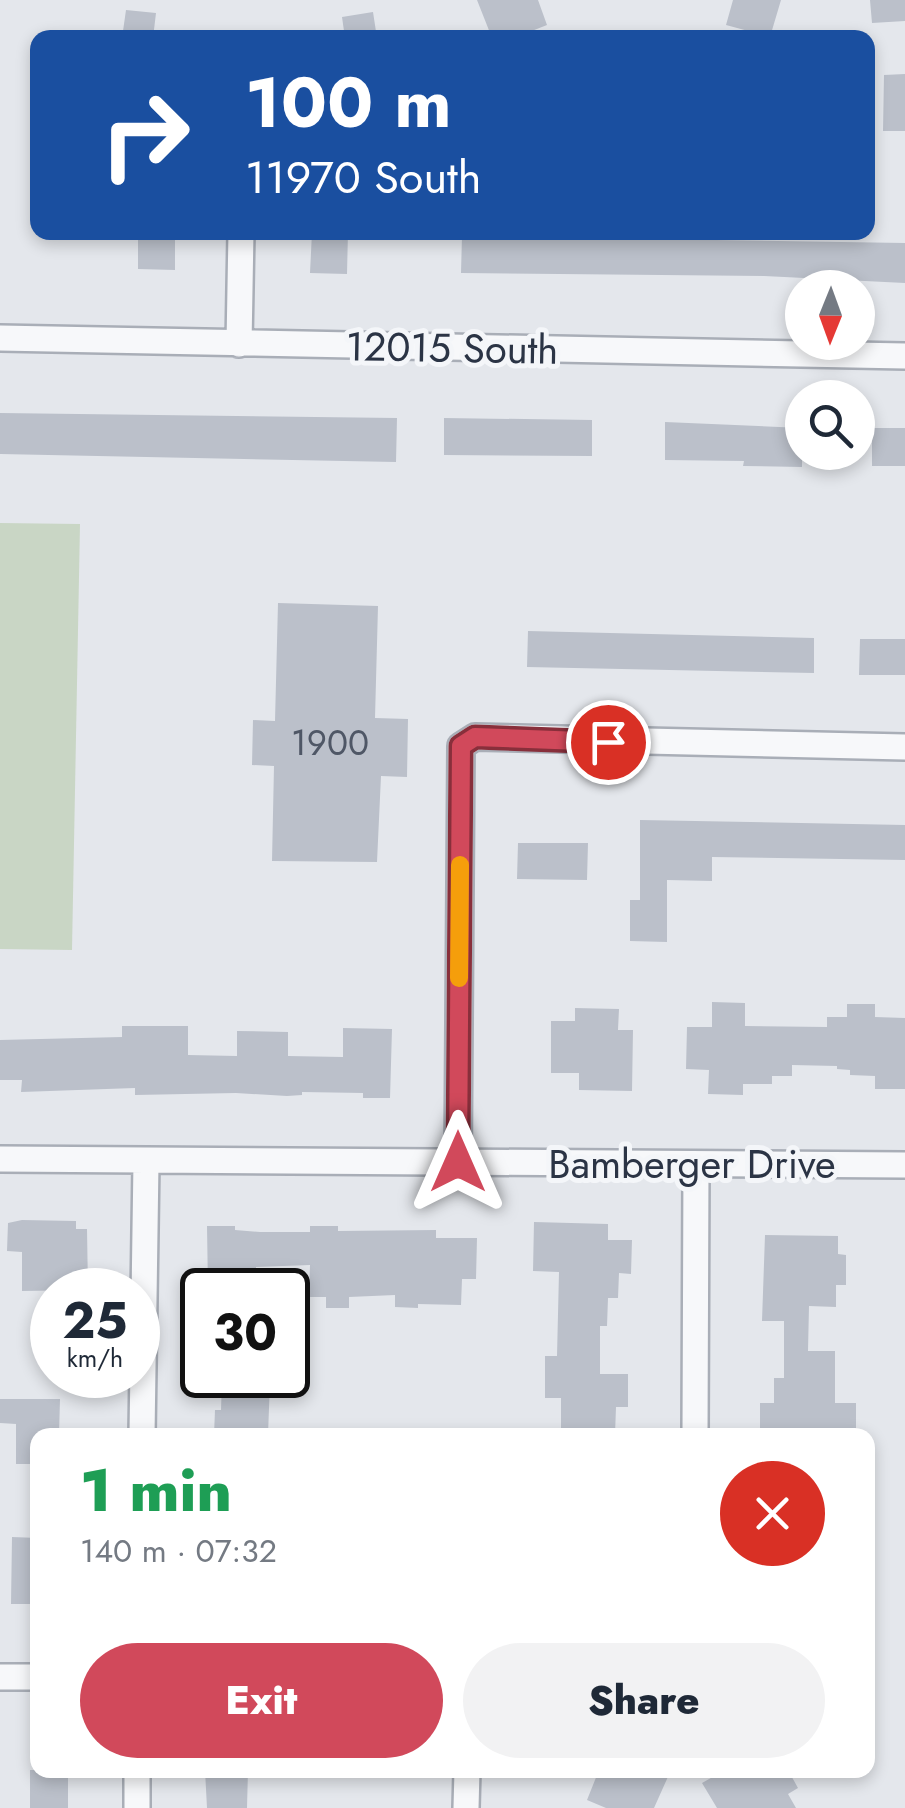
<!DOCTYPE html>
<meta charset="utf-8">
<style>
:root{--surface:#fff;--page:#f2f2f3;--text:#1f2937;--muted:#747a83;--accent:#d1495b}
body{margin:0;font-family:Jost,sans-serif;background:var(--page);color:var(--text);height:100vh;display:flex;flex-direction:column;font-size:38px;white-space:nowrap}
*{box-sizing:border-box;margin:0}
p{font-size:32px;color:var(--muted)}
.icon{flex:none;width:55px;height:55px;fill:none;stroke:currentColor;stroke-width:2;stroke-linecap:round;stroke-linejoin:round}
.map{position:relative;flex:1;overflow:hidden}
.drawer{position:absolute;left:30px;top:1428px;width:845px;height:350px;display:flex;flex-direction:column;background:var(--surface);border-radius:20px;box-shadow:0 5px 15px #0003}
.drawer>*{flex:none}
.hud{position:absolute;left:30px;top:30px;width:845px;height:210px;border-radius:20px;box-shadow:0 5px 15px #0003;background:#1a4fa0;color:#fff;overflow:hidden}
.needle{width:65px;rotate:181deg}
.tools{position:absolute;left:785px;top:270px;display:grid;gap:20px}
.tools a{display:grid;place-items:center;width:90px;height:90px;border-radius:50%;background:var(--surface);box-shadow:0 5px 15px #0003;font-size:50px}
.speed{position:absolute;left:30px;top:1268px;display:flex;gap:20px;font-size:50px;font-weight:700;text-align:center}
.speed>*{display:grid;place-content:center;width:130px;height:130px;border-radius:50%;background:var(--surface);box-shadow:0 5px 15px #0003;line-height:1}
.speed small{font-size:25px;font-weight:400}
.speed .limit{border:5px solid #111;border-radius:15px;background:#fff;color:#111}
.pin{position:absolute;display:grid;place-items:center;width:85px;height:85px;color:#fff;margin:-42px;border:5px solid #fff;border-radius:50%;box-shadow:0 2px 10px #0007}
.me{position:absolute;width:110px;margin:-55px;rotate:0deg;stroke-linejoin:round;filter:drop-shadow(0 0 8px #0008)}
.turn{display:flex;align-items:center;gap:35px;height:210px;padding:0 50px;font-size:45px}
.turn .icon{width:130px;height:130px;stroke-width:2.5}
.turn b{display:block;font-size:70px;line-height:85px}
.round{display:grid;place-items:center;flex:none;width:105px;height:105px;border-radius:52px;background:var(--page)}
.headline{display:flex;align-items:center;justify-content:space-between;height:170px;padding:0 50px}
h1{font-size:60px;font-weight:800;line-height:75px;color:#1e9e55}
.button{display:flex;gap:20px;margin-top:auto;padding:20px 50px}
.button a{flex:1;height:115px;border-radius:60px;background:var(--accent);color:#fff;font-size:40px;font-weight:800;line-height:115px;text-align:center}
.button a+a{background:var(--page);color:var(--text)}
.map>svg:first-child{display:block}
</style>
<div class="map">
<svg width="905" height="1808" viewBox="0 0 905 1808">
<rect width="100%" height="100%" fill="#e4e7ec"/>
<path fill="#c9d6c5" d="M0 523 80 524 72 950 0 949Z"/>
<path fill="#bbc0ca" d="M477 0H538L547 25 514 38H492Z
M733 0H781L770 37 726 25Z
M870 0H905V21L872 23Z
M126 10 156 13 153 38H122Z
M373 12 377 38H345L342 17Z
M905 74V131H883L884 75Z
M138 232H175V270L138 269Z
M312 232H348L347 274 310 273Z
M462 236 905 243V283L764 276 461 273Z
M0 413 397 418 396 462 0 454Z
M444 418 592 420V456L444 455Z
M665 422 802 428V467L743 466 744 461 665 460Z
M872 428H905V466H872Z
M278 603 378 606 375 718 408 719 407 777 381 776 377 862 272 861 274 766 252 765 253 720 275 721Z
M528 631 814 638V673L527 667Z
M860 639H905V675H859Z
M640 820 905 825V860L712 857V881L667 880V942L630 941V900H640Z
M518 843H588L587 880 517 879Z
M712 1002 745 1003V1026L827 1027V1017H847V1004H875V1017L905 1018V1089H875V1076L850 1075V1070L837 1069V1066L792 1065V1076H772V1084H743V1095L708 1094 709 1070 686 1069 687 1027H712Z
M575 1008 619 1009 618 1030H633L632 1091 579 1090V1073H551V1021H575Z
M122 1026H188V1055L237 1056V1031L288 1032V1056L343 1057V1028L392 1029 390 1098H363V1093L302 1092V1095L287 1096 236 1093 135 1095V1088L21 1092 22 1080H0V1040L122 1037Z
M22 1220 76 1221V1229H87L88 1290 22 1291V1252L7 1251 8 1223Z
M534 1222 608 1224V1240H632L631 1274 619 1273 618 1298H608L607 1326H600V1374H628V1407H616L615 1435H561V1398H545V1356H557L559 1272 533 1271Z
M207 1226H235V1230L260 1232H310V1226H338V1231L436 1230V1238H477L476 1279H462L461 1305 418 1304V1308L395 1307V1295L349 1297V1308H326V1297H309L310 1265 256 1267V1290H208Z
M765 1235 838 1236V1254L846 1255V1285H836V1307L809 1306 808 1351H835V1403H856V1435H760V1403H774V1378H784V1321H762Z
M222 1379 270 1381 268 1435H214L215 1410H221Z
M0 1399H60L59 1435H38V1464H16V1424L0 1423Z
M12 1537 38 1538V1604H11Z
M30 1770H68V1808H30Z
M205 1770H248L247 1808H207Z
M599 1770H671L654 1808H606L587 1800Z
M725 1770H788L798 1788 788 1794 796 1808H717L702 1783Z"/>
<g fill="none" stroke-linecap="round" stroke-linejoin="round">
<defs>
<path id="minor" d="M0 338 905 356
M239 344 241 232
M0 1159 905 1165
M458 1162 461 746 475 737 905 747
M142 1435 146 1162
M695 1435 696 1164
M0 1677H38
M137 1808V1770
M466 1808 467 1770"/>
</defs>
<use href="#minor" stroke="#a9aeb7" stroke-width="30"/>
<use href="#minor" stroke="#f7f8fa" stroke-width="25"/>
</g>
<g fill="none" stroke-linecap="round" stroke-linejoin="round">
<defs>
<path id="route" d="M458 1162 461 746 475 737 608 742"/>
</defs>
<use href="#route" stroke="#882f3b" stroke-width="25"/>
<use href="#route" stroke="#d1495b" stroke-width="18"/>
<path stroke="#f59e0b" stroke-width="18" d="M459 978 460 865"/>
</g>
<g text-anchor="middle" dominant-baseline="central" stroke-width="10" stroke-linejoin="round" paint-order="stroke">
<g font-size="35" fill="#4f5766">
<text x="330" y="743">1900</text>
</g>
<g font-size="40" fill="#2b3445" stroke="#f4f6f9">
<text transform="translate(452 348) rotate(1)">12015 South</text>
<text x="692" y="1164">Bamberger Drive</text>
</g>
</g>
</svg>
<div class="tools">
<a><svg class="needle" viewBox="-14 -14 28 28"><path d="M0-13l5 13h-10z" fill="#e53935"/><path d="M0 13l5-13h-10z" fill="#747a83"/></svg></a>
<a><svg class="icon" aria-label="search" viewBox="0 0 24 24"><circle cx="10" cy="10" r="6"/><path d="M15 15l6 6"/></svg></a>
</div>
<div class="speed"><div>25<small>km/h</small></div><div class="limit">30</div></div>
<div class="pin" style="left:608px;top:742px;background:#d93025"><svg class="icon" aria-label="arrive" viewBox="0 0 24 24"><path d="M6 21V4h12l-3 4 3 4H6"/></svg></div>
<svg class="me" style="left:458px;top:1162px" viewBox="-20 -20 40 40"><path d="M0-17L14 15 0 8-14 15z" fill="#d1495b" stroke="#fff" stroke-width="4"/></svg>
<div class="hud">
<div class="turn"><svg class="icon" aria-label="right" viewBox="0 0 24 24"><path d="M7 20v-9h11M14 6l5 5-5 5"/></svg><div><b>100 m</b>11970 South</div></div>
</div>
<section class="drawer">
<div class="headline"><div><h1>1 min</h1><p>140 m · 07:32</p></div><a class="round" style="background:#d93025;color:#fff"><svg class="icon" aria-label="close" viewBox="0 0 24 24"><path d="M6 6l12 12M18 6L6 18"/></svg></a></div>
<div class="button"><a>Exit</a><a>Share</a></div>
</section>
</div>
